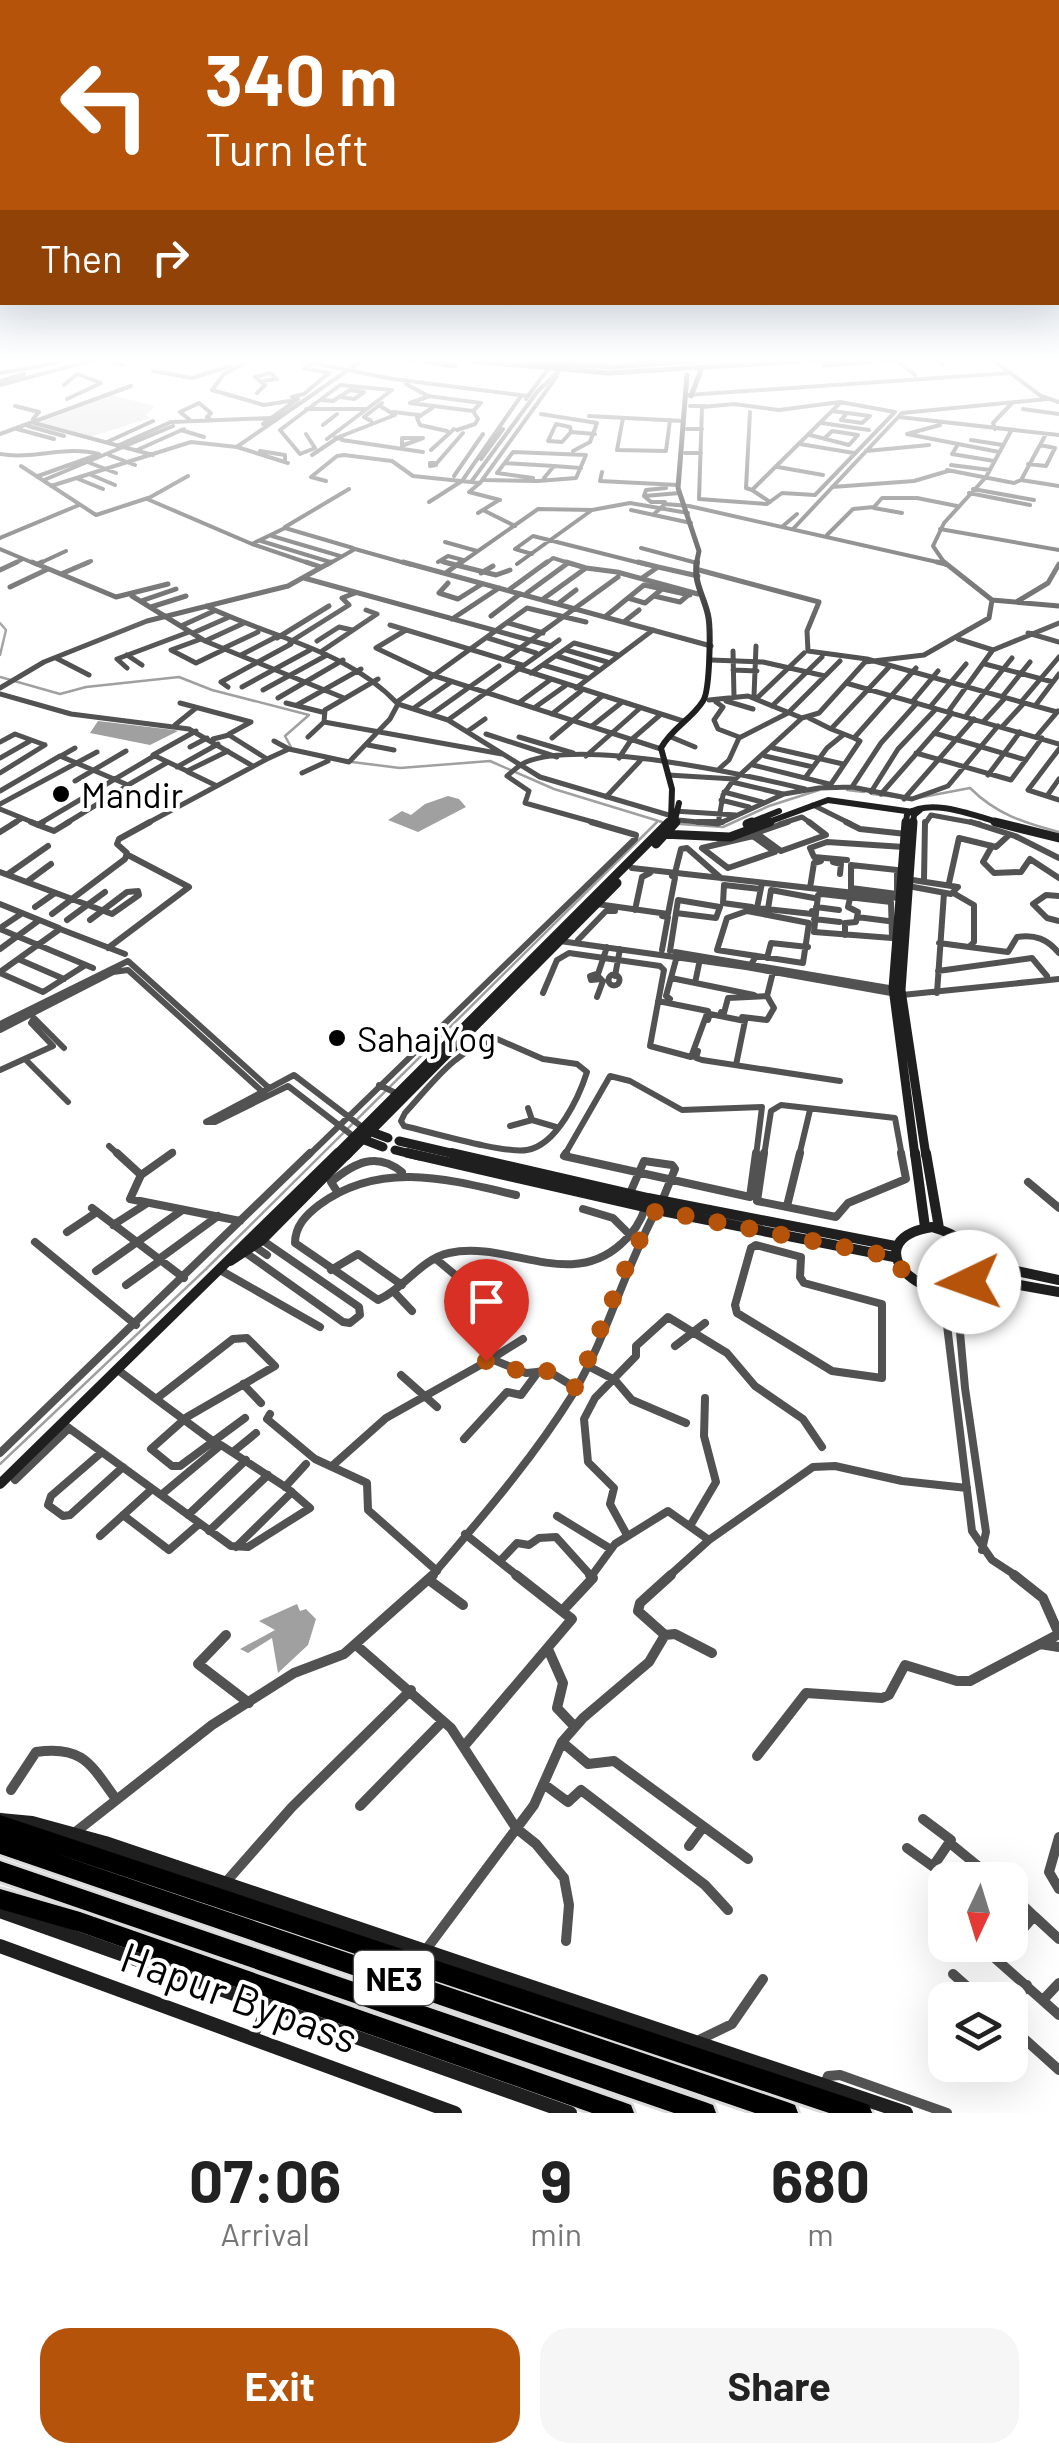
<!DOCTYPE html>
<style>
:root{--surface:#fff;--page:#f6f6f6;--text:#222;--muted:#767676;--accent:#b45309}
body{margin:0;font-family:Barlow,sans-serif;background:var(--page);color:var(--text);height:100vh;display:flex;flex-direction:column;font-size:38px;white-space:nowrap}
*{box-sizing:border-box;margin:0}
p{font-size:32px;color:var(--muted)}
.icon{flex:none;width:55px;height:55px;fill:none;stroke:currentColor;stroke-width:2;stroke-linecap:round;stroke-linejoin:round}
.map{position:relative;height:2113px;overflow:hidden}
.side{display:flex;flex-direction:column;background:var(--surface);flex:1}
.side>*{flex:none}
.banner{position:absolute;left:0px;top:0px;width:1060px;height:305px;box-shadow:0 10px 40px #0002;background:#b45309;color:#fff;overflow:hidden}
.needle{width:65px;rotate:184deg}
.buttons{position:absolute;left:928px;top:1862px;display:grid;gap:20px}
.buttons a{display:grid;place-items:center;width:100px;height:100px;border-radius:20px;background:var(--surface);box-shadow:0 10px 40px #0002;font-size:50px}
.pin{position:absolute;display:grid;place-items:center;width:85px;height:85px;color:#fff;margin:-102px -42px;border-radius:50% 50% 50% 0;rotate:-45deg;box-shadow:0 0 10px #0007}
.pin .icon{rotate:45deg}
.me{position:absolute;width:110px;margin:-55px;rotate:267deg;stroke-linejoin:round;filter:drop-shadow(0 0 8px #0008)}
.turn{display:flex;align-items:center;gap:35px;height:210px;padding:0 40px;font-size:45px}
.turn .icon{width:130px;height:130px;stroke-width:2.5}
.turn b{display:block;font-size:70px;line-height:85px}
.then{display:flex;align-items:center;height:95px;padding:0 40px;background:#0003;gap:20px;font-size:38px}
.eta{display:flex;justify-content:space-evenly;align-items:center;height:170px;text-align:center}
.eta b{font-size:60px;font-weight:700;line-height:70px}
.primary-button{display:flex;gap:20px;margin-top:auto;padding:20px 40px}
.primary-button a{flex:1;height:115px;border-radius:30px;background:var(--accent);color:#fff;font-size:40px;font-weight:700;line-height:115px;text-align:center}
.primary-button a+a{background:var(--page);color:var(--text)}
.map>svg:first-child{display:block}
</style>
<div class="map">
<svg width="1059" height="2113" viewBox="0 0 1059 2113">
<rect width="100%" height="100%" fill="#fff"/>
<path fill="#d9d9d9" d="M112 395 155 406 146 415 150 418 90 437 38 423Z"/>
<path fill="#a0a0a0" d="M98 721 174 730 178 731 150 745 90 733Z
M448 796 459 799 466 807 418 832 388 820 402 811 411 815 425 804Z
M297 1604 300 1611 306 1609 316 1619 308 1645 278 1673 272 1638 248 1653 240 1649 275 1630 259 1621Z"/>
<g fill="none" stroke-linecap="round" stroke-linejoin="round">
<path stroke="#a0a0a0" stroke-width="2.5" d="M0 623 6 630 0 655
M0 677 60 694 86 687 179 677 212 690 309 715 285 736 291 747
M352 762 400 768 490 761 554 789 662 822
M847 790 864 792
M872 794 912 799 970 788C996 814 1024 823 1059 832
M680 824 723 827 769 806 819 790
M0 1464 206 1269 657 822"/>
<path stroke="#d9d9d9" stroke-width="14" stroke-dasharray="14 6" stroke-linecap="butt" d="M454 2055 471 2003
M477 2063 493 2011"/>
<defs>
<path id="highway" d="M0 1815 861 2102 869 2105 872 2113H829L54 1853 787 2102 795 2105 798 2113H755L0 1854Z
M0 1861 705 2102 713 2105 716 2113H674L0 1881Z
M0 1889 80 1912 623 2102 631 2105 634 2113H592L80 1932 0 1909Z"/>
</defs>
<use href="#highway" stroke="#dbdbdb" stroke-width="6"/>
<path stroke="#525252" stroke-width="4" d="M252 359 224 374 212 390 264 405 296 400
M273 359H293
M292 359 393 379 528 396
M556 359 605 365
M937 359 943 365
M992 359 1041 396 1059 402
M107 360 123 365
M896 360 915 375
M638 361 657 359
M153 371 192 378 230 366
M0 373 57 363
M0 381 24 374
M406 384 428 396 481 403 473 411 478 419 475 424 457 430
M0 385 97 359
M64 385 77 374 101 383
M257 393 265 385 255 377 270 373 277 379 263 381
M687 395 1010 373
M292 397 304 394 329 373 304 368 312 364
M340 397 354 399 363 393
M427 397 410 403 473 411
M67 399 99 384
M526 399 547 370
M321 400 333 401 350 390 364 392
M840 402 895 412 815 495 782 493 767 504 699 499 702 407 734 404 779 410Z
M15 406 39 412 33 419
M690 406H705
M432 408 417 418 420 425 447 431
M306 409H366
M1023 409 1059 414
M832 411 870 416 862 423 841 420 847 413
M393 412 419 415
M750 412 746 488 752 490
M541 414 597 423 590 442 573 451
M589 416 683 421
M899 417 1059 435
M623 418 617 450 666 451 670 420
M190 420 180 412 199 403 211 413 207 417 211 420
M371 421 364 417 382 403
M34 423 153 455
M822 423 869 430
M556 424 570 427 571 432 562 442 548 441Z
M268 425 263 424 298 399
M323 425 337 414
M940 425 907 434 999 452
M28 426 64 436
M17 429 54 439
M687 429H702
M995 429 993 423 1013 402
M181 430 204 437
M571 432 595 434
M0 434 131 386
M306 434 315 448 300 454 280 430 340 385 392 390 327 439
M810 435 849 445 858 435 832 431 825 438
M339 437 342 439 335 438Z
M339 437 395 415 380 406
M342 440 423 452
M971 440 1003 445
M107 442 153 421
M800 444 854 453
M117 446 171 422 270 418
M238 446 364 359
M957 446 952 454 994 461
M402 449V438H423L404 445
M137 450 184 429
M431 450 454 429
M260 451 285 455V462
M866 451 929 445
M685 453H701
M0 454C34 460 65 445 99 454
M109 455 135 465
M312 455 336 439
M481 459 503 429
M90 463 116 473
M430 463H435L436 465 430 466Z
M505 463 554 466 544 478
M436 464 463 433
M1028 464 1046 466 1055 448 1040 445
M951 465 990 470
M21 466 96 515 148 498
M554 466 581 468
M778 467 823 475
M947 470 1014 483 1021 480 1059 486
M602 472 600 481 678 485
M89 474 115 485
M38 476 97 455
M188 476 147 499 252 544 285 528 353 548
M454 476 483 434
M311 477 337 456 344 455 392 461 413 476 480 483 469 492
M311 477 326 481
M76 478 103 489
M533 478 497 473 513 452 586 455 576 478 538 481
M44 480 173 426
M484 480 539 481
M1021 480 1046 434
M471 482 537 392 559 371
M480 483 557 376
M51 486 191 442 237 447 288 463
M832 487 914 481 948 471
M973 489 1034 500
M469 492 500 500
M969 493 1030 505
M644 496 680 493
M429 502 462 481 521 396
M665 502H651L644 496 646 490 666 488
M770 502 752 490 839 404
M874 508 902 513
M483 510 515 526
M592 510 630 503 688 513
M631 510 691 523
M478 513 499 500
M653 515 665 504 689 506 946 564
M783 526 797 514
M285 527 349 489
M793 529 902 413 1047 399
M940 529 1059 550
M827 535 853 509 874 507 882 498H917L957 506
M272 536 340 556
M0 538 79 505
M261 541 330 562
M445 542 477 551
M252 544 314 565
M641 548 697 563
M0 549 38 565
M532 554 515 549 533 536 648 565
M440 561 454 565
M438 562 448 556 463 560
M38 564 66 551
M11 565 23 559
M83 565 91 561
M327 565 355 549 412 565
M458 565 538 509 592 510 517 564
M544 565 553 558 575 565
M946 565 933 546 944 523 986 477 1011 431"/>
<path stroke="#525252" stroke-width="5" d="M32 562 116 597 168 584
M306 562 321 567
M403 562 711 646
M444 562 496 575 510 570
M566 562 586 568
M638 562 658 567 642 578
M937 562 946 564
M944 562 992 600 1059 606
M38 564 42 562
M658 567 698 576
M0 570 17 562
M699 570 819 602 807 631 808 651 867 659 1057 712
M447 572 461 562
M481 573 493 566
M61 574 89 562
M304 578 551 646
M448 583 439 593 458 599 482 584
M10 587 48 569
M510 589 547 562
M662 589 645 603 628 598 644 585 690 595
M527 593 568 563
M132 596 205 641 344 698
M654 596 680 602 687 596
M543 599 586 568 617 572 698 594
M141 601 176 589
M1018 601 1048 583 1059 564
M559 603 576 590
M206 606C272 638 346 649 398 704L390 719 349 762 289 749
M151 607 186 596
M491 616 520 594
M606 616 628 598
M452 619 499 588
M625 621 639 610
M508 623 543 633
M390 625 522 665
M181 626 214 611
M406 630 376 648 435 676 661 749
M193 633 227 618
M1028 633 1059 642
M277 638 329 606
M488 638 536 653
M201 639 171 650 196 663 223 650
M958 639 993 650 1059 623
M205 641 242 624
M317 641 339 627 352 630
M290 642 349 605 342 598 355 593
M224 648 258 632
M566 650 607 662
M322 651 377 614 366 610
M733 651 734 697
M127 655 142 665
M241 655 274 638
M557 656 597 669
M56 658 89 675
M505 659 618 577
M711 660 763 662 825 676
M985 664 1053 682
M543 665 587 678
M127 668 117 659 189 632
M517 668 683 721
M733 670 757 671
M531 673 574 643 618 655
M846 683 1059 744
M228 687 221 682 291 644
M242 687 310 650
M0 688 44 662 147 621 288 586 331 562
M576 688 653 630
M263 690 327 655
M0 694 71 714 189 729 251 765
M754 696 756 646
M1002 697 1030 662
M278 698 343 660
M756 699 804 653
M709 700 748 696 802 718
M726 701 753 709
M397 702 527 608 586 622
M520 702 550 680
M716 702 723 707 714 720 718 729 739 737
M912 702 938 671
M1021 702 1059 657
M180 703 251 722 229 734
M286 703 322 712
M398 704 448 720 540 777 672 816
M297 705 361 669
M772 706 822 657
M1035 706 1059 674
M930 707 966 664
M414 708 451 682
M534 708 565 686
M948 712 992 651
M433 713 499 666
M552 714 581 691
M965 717 1012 658
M809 718 831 729
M448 720 559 640
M324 722 502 754
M983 722 1005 698
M175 725 196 708
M592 726 621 703
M1002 727 1024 703
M196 731 153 755 187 771 228 751
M468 731 485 719
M934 733 1026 760
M486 734 557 757
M308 737 324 722 325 710 378 679
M519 737 573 753
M671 737 695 747
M1036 737 1058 711
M552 738 601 697
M854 738 831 729 889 667
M213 739 229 735 267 759 289 749 274 741
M0 742 15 734 45 745
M368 745 394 750
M190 747 207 738
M773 748 843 764
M1059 749 1028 790 1059 800
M916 753 1011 780 1042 738
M61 756 75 748
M586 756 639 709
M765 756 813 767
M0 758 30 741
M619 758 631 740 660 715
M753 765 829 784
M177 767 218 744
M720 768 729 760 739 738 788 713 840 661
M188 772 215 785
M0 773 45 745
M302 773 328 761
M668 775 734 779
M988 775 1020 732
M805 778 827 748 843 735
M75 781 126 751
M732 782 783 794
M829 787 860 741 854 738 916 668
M852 787 881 743 917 703
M0 791 60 756 128 785 168 762
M724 792 762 802
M871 792 898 749 935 710
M881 794 952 713
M1047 796 1059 779
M606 797 640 761
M904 799 974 719
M721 800 749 807
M0 804 97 752
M813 805 851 824
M0 809 37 824
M674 811 736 815
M678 820 718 824 784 794 819 788 852 787 912 799 948 786 998 726
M12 824 21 819
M39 824 154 756
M65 824 127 786
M146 824 267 759
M600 824 525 803 529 791 507 776C513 771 519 765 526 762 584 739 742 774 805 789
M718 824 723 795 732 782 802 718 819 713 865 662 924 655 989 618 992 600
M780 824 802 817 812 824
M925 824 931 815 980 824"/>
<path stroke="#525252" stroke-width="6" d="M31 822 38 825 43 822
M698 822H722
M788 822 756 833 781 851 826 835 809 822
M846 822 860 829 906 834
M971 822 1015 836 1059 858
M38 825 54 831 69 822
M0 832 16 822
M753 836 775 852 728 868 702 848Z
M992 846 983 862 994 873 1021 872 1030 859 1059 878
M847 860 814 857 810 848 827 842 904 847
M833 862 841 864 840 874
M851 865 897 870V894L851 888Z
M632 868 899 898
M0 872 112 914 139 895 138 891
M675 873 681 849 687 848 721 878
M8 874 48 846
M906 879 958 887 951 894 908 886
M924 880 925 822
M28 881 51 864
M762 883 757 908 812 914V911
M949 883 959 838 996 847 1009 835
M810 888 814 863 821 861
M822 894 891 902 892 938 814 932 818 895Z
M1059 896 1046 895 1033 904 1047 918 1059 921
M0 904 59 928
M597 904 668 914 675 878 672 876
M35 907 55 893
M752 907 723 903 724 885 760 889
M816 907 839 910
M768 909 771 890 814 898
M635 910 642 877 650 873
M747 911 809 923 803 963 717 950 727 918Z
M52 914 125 859 127 853 117 844 119 839 150 822
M662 916 668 917 662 950
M857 917 896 922
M814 919 840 922
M67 920 105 892
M90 920 127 892 138 891
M0 928 21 914
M0 929 93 968
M845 935V923L856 922 858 912 848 907 851 894
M578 940 606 911H615
M560 941 746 967 902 995 1059 979
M939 943 969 947 974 942V905L955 894
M969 947 1008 952 1017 937C1035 934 1047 939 1059 953
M108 948 189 887 128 855
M0 949 38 921
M670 951 678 900 720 907 716 918 676 913
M675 952 895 989
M767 958 771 943 808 947
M18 959 64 979
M752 963 756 956
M938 971 1032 958 1047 976
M0 972 60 929 125 954
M0 973 43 992 84 966
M596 974 601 979 591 980 590 976Z
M598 974 607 947
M608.5 980a5.5 5.5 0 1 1 11 0a5.5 5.5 0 1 1-11 0Z
M615 976 620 949
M671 978 754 995
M695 983 699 964
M543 993 557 960 569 953 660 966 664 970 650 1046 691 1057 708 1011 658 1001
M937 993 944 893
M597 997 603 981
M670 999 666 996 677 956
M721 1012 724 1013 728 998 767 996 773 972
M742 1017 767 1020 774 1008 767 996
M34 1018 64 1048
M708 1020 710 1014 745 1021 736 1065
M0 1024 128 961 269 1088
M0 1030 113 972 128 970 265 1094
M497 1039 543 1059 577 1064 587 1072C579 1097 557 1145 527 1150 504 1154 431 1132 404 1126L401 1121 405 1113C432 1084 456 1048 497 1039Z
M698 1051 696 1058 702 1060 840 1081
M26 1060 68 1102
M0 1070 53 1046 31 1023 34 1018
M379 1085 396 1093
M528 1108 532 1120
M510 1126 532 1120 556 1127
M353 1136 288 1086 215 1122H206L294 1075 362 1127
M109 1146 120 1156
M168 1156 173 1152
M308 1156 635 839 636 835 591 822
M564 1156 610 1076 630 1081 682 1110 762 1107 756 1156
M764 1156 771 1111 781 1105 895 1118 902 1156
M799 1156 810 1110"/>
<path stroke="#525252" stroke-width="8" d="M117 1153 141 1175
M172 1153 141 1175 130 1199 240 1221
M566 1153 564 1156 750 1197 756 1153
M764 1153 757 1201 836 1217 848 1203 906 1179 901 1153
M1028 1182 1059 1208
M338 1193 331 1182C354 1163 376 1151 402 1172
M630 1193 644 1161 672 1165 675 1169 662 1201
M516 1195C448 1179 380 1160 319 1205 306 1215 295 1226 295 1243L378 1300C404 1289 421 1259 449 1253 508 1240 569 1291 621 1244 633 1234 641 1221 646 1206
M787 1206 800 1153
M92 1208 184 1278
M583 1209 613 1218 630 1235
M113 1225 146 1204
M67 1232 97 1212
M35 1242 136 1325
M756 1245 801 1257 800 1277 804 1283 882 1304V1378L832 1371 737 1313 735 1305 751 1248Z
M254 1246 267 1255
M246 1253 343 1322 350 1323 360 1315 359 1307 262 1240
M159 1259 218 1216
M436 1259 460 1279
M220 1270 320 1327
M331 1270 358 1254 402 1285
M96 1271 181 1211
M126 1285 161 1260
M956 1287 965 1388 986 1532 982 1550
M937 1288 946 1317 972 1531 992 1560 1018 1577
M395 1293 412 1311
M675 1346 705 1323
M491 1359 523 1339
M588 1366 615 1380 632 1400 686 1423
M118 1370 156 1399 233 1339 247 1338 275 1366 187 1417 151 1449 172 1466H180L245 1418
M401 1375 437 1407
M243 1384 261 1403
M156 1399 214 1442
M270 1414 267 1419 315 1459 367 1483 368 1510 437 1571
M62 1423 231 1546 248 1547 310 1508 287 1488 221 1445 161 1495
M464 1439 507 1392 521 1395 538 1372
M234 1451 256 1433
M102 1452 51 1496 48 1505 63 1516 70 1515 123 1467
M0 1453 310 1153
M332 1466 386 1418 491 1359 526 1373 548 1371 576 1388
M15 1480 69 1428
M285 1487 306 1464
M123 1515 169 1550 199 1524
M188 1515 246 1460
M557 1516 611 1549
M690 1526 716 1482 704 1436 705 1398
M209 1531 268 1475
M465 1534 519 1577
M627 1535 610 1504 614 1488 588 1462 584 1419 595 1398 636 1356V1346L668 1317 727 1353 755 1386 803 1419 822 1447
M100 1536 152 1489
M236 1547 292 1492
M501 1560 517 1543 529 1545 539 1538 556 1537 592 1577
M593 1574 615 1544 668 1511 709 1540
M431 1577C481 1518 532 1460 573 1394 607 1337 624 1270 656 1211
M668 1577 709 1540 813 1467 835 1466 902 1481 967 1488"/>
<path stroke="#525252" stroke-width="10" d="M1014 1575 1043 1598 1059 1634
M429 1580 463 1605
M564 1609 593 1578 590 1575
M226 1635 198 1664 249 1703
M665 1635 638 1611 640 1603 671 1575
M1040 1644 1059 1647
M356 1645 451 1728 516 1828 536 1844 564 1878 569 1905 566 1941
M548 1649 563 1683 557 1708 575 1727
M562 1742 588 1764 614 1761 748 1859
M465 1745 572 1619 516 1575
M757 1756 806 1693 882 1698 889 1695 905 1665 957 1681H970L1059 1634
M545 1785 568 1802 581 1790 705 1885 728 1910
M11 1790 36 1752C83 1745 91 1765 116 1799
M360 1806 443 1721
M923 1819 951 1840 934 1865 952 1880
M73 1834 212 1725 294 1673 344 1654 433 1575
M1059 1837 1049 1872 1059 1889
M951 1844 995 1880
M689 1846 703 1827
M907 1848 935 1868
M226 1882 292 1807 411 1690
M1010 1893 1034 1916 1010 1944
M1034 1916 1059 1939
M980 1945 1059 2015
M425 1951 534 1805 562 1742 583 1718 649 1662 665 1635 675 1634 712 1653
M996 1959 1009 1945
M953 1974 982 2000
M1043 2000 1059 1983
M1010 2008 1027 1985
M1010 2026 1059 2070
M253 2037 267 2007
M701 2039 732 2024 763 1979
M825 2084 828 2076 840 2075 947 2113"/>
<path stroke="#1f1f1f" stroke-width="5" d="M408 359 455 366
M446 359 609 373 832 359
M525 362 612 367 721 359
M824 365 903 359
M687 375 678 488 699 551 696 565
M691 396 701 370"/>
<path stroke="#1f1f1f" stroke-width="6" d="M667 824 671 820 672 789 661 748C672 728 692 719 703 701 710 691 711 628 708 615 704 596 693 582 697 562
M674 824 679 803
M747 824 779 811
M763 824 828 800 913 812
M906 824 907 814C933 797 976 817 1005 824
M913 824 914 815 920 810"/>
<path stroke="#1f1f1f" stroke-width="9" d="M906 822 893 988 915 1156
M913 822 901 990 926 1156
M995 822 1059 838
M747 824 752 822
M661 834 730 837 770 822
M656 844 676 822
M369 1131 388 1138
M362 1139 383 1147
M399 1141 463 1156
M395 1150 419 1156
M335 1156 669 822
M346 1156 617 883"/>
<path stroke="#1f1f1f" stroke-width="10" d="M408 1153 657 1210 894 1257
M452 1153 648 1198 895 1246
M915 1153 925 1227
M926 1153 939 1228
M932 1227C953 1233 979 1246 979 1271 941 1325 844 1242 932 1227Z
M230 1261 262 1240 348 1153
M979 1263 1059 1280
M975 1277 1059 1292
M0 1484 338 1153"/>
<path stroke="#1f1f1f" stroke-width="14" d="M0 1820 32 1823 105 1843 906 2113
M0 1911 570 2113
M0 1946 455 2113"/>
<use href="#highway" fill="#000" fill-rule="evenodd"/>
</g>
<linearGradient id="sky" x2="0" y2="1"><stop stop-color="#8baccb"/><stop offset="0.55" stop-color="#fff"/><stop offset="1" stop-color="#fff" stop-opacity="0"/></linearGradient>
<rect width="1059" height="655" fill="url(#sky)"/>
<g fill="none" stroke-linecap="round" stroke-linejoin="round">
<path stroke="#b45309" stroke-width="18" stroke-dasharray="0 32.4" d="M486 1361 491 1359 526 1374 548 1371 576 1388 630 1258 656 1210 894 1257C907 1287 942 1295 969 1282"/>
</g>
<g fill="#000" stroke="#fff" stroke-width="4">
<circle cx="61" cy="794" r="10"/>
<circle cx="337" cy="1038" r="10"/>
</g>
<g text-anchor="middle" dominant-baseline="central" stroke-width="8" stroke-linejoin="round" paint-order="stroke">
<rect fill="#fff" stroke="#4c4c4c" stroke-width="2.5" x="354" y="1951" width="80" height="54" rx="8"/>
<g font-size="32" font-weight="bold" fill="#000">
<text x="394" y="1978">NE3</text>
</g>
<g font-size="35" fill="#000" stroke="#fff" text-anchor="start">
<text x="81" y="794">Mandir</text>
<text x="357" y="1038">SahajYog</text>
</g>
<g font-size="42" fill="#000" stroke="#fff">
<text transform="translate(240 1996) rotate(20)">Hapur Bypass</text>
</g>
</g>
</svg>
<div class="buttons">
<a><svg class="needle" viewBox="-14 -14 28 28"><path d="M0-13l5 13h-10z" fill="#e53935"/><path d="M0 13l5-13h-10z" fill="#767676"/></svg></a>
<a><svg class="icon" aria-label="layers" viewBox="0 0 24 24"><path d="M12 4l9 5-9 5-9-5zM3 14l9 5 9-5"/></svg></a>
</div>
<div class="pin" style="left:486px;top:1361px;background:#d93025"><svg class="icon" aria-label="arrive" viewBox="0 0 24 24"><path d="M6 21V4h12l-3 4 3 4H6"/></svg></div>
<svg class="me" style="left:969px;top:1282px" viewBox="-20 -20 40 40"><circle r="19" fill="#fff"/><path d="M0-13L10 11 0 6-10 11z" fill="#b45309"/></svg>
<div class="banner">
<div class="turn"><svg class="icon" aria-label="left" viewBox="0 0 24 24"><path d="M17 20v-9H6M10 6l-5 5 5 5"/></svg><div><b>340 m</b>Turn left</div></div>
<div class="then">Then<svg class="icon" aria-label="right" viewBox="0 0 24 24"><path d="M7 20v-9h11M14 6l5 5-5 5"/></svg></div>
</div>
</div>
<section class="side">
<div class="eta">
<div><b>07:06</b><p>Arrival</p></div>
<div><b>9</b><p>min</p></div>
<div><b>680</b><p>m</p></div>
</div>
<div class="primary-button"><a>Exit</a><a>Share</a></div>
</section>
